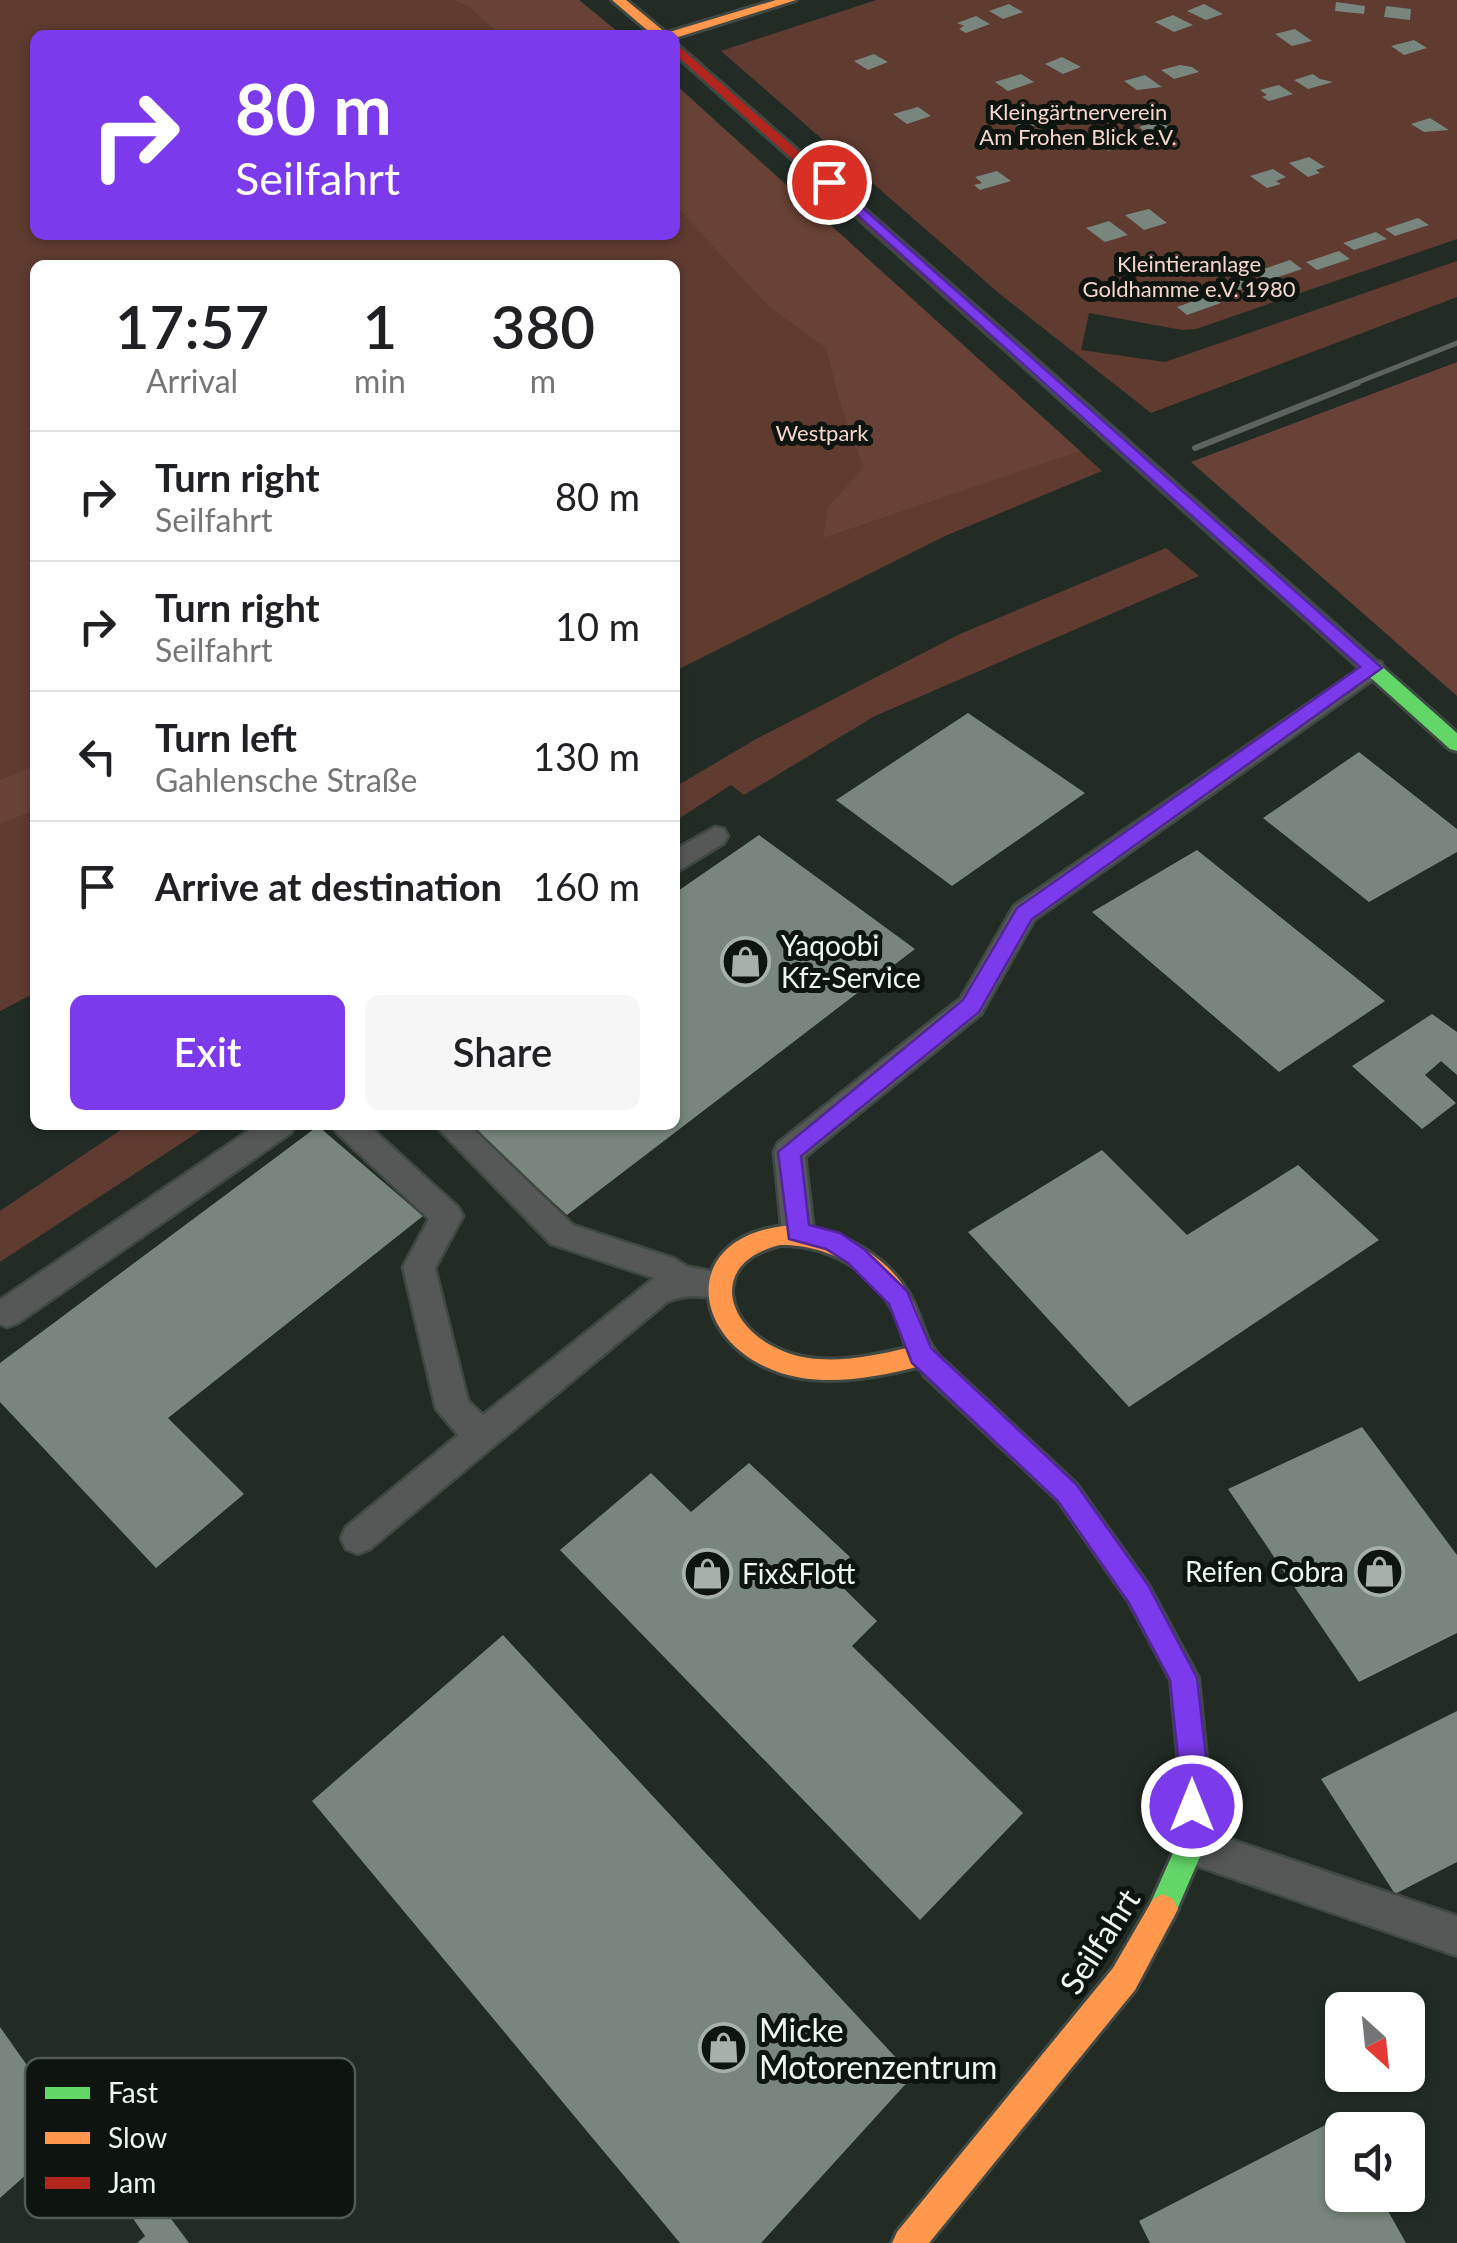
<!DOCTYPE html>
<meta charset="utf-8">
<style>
:root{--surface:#fff;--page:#f6f6f6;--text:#202124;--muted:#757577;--line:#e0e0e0;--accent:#7c3aed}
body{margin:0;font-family:Lato,sans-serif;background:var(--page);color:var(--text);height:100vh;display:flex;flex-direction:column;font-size:38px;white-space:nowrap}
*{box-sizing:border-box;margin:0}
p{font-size:32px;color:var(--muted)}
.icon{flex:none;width:55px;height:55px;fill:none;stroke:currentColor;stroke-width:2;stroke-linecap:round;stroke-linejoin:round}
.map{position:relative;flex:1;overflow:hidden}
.sheet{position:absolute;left:30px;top:260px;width:650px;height:870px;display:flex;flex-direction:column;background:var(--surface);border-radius:15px;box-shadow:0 2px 8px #0004}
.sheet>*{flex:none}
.hud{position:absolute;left:30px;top:30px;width:650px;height:210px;border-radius:15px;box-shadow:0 2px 8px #0004;background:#7c3aed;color:#fff;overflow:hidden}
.needle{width:65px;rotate:153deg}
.fabs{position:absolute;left:1325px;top:1992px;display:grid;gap:20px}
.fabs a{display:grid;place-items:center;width:100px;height:100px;border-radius:15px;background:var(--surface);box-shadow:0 2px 8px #0004;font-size:50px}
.pin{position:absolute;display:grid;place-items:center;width:85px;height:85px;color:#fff;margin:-42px;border:5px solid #fff;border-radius:50%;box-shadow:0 2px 10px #0007}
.me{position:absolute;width:110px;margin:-55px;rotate:0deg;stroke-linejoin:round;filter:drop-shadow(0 0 8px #0008)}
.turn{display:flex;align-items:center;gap:35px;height:210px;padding:0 40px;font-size:45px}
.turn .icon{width:130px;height:130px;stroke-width:2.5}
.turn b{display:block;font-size:70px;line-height:85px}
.eta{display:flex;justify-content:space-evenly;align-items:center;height:170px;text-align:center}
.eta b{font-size:60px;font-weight:600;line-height:70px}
.primary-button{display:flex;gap:20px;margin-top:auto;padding:20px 40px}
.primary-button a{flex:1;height:115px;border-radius:15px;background:var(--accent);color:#fff;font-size:40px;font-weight:600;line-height:115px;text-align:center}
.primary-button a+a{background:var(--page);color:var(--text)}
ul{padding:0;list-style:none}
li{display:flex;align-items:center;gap:30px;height:130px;padding:0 40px;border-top:2px solid var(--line)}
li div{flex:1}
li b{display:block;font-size:38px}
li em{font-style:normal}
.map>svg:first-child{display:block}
</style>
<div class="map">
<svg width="1457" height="2243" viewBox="0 0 1457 2243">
<rect width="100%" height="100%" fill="#222c25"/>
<path fill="#5f3b30" d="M0 0H563L606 35H35V235H675V97L912 312 897 285 1102 471 945 536 675 671V265H35V993L0 1011Z
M876 0H1457V239L1196 329 1182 330 1089 313 1081 350 1165 362 1457 261V297L1151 413 1001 295 721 51Z
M1166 548 1199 576 875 716 744 795 731 785 675 821V787L756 739 960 634Z
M128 1125H209L0 1262V1211Z"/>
<path fill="#684236" d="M452 0H579L622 35H501L466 5Z
M675 84 1080 451 823 538 828 507 864 467 843 413 826 348 768 306 675 205Z
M1457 362V696L1191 462Z
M35 766V810L0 824V780Z"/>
<path fill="#78867d" d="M1336 2 1365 6 1364 14 1335 11Z
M1009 4 1023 12 1003 19 989 11Z
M1204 4 1223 14 1206 20 1187 11Z
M1386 6 1411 9 1410 20 1384 17Z
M1173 15 1193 25 1174 32 1155 22Z
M976 16 990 24 966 33 959 29 964 26 957 23Z
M1295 29 1312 41 1292 46 1275 34Z
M1414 40 1427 48 1404 55 1391 46Z
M874 54 888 62 868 70 854 61Z
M1062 57 1081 67 1063 74 1045 64Z
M1180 65 1192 67 1199 72 1174 79 1161 70Z
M1021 74 1034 82 1008 91 995 82Z
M1313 74 1320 79 1333 82 1308 89 1294 80Z
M1145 75 1162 87 1137 90 1124 81Z
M1279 85 1293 94 1269 101 1262 97 1267 95 1260 90Z
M918 107 931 116 907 124 893 114Z
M1030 113 1037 119 1045 116 1050 121 1022 129 1009 120Z
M1430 118 1449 130 1424 132 1411 124Z
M1160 120 1174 131 1153 137 1139 127Z
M1112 130 1117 134 1114 135 1128 145 1108 151 1094 141 1112 135 1107 132Z
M1309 157 1325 167 1316 170 1320 173 1308 177 1289 163Z
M1273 169 1286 177 1276 181 1281 184 1267 188 1250 176Z
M997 171 1011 181 980 190 974 185 982 183 975 177Z
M1149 209 1167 223 1144 230 1125 215Z
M1418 218 1429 225 1395 236 1385 229Z
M1109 221 1128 235 1105 242 1086 228Z
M1376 232 1387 239 1354 250 1343 243Z
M1339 251 1350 259 1317 270 1306 262Z
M1290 260 1302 269 1266 281 1255 272Z
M1248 275 1260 283 1224 295 1213 286Z
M1210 295 1221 303 1187 315 1177 307Z
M968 713 1085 793 952 886 836 800Z
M1359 752 1457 829V852L1369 902 1263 818Z
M759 835 915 949 567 1215 474 1130 481 1125H675V893Z
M1197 850 1385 1001 1279 1072 1092 912Z
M1432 1014 1457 1032V1075L1441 1061 1425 1075 1456 1103 1422 1129 1352 1066Z
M318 1126 423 1216 168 1418 244 1494 156 1568 0 1402V1363Z
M1102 1150 1187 1235 1298 1165 1379 1240 1129 1407 968 1232Z
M1362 1427 1457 1555V1633L1359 1682 1228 1489Z
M749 1463 850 1557 830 1575 877 1621 852 1646 1023 1813 920 1920 560 1550 651 1473 691 1512Z
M503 1635 913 2076 761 2243H680L312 1801Z
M1457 1711V1862L1395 1894 1321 1779Z
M0 2027 74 2132 0 2198Z
M94 2115 189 2243H137L145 2236 74 2132Z
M1337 2119 1342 2130V2195H1379L1406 2243H1150L1139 2221Z"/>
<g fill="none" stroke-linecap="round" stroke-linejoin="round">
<defs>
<path id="lane" d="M1372 660 1381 662 1384 668 1381 674 1034 920 981 1014 805 1157 814 1233 809 1242 798 1246 787 1242 782 1233 774 1152 778 1143 961 998 1014 906Z
M715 827 724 829 728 836 724 843 675 873V850Z
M257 1125H295L291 1133 18 1323 7 1327 0 1324V1300Z
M333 1125H368L458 1207 463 1216 435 1268 468 1401 483 1415 654 1278 551 1244 435 1125H469L573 1225 673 1258 688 1267 729 1274 734 1284 729 1294C706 1302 693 1290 667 1302L370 1549 358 1554 346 1549 341 1538 346 1527 458 1435 436 1409 403 1267 429 1219 337 1133Z
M1191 1826 1457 1916V1956L1177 1859 1172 1845 1177 1831Z"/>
<path id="fast" d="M998 337H1010L1457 733V751L1450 749 998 343Z
M933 1356 942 1359 1076 1484 1148 1585 1198 1678 1207 1766 1205 1845 1173 1919 1163 1924 1153 1919 1148 1909 1177 1844 1179 1766 1171 1680 1130 1603 1058 1500 924 1375 921 1367 924 1359Z"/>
<path id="slow" d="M612 0H626L666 33 776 0H796L675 38V35H653Z
M800 1225C844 1233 888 1256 910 1296 918 1310 922 1326 928 1340 933 1350 941 1357 945 1367L942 1375 933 1378 917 1367C880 1376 841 1384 802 1378 688 1359 668 1228 800 1225ZM780 1245C825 1244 871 1268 893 1310 899 1322 902 1335 907 1348 869 1357 821 1367 783 1351 725 1328 707 1263 780 1245Z
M1163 1894 1173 1899 1178 1909 1135 1990 929 2243H892L897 2232 1113 1968 1153 1899Z"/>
<path id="jam" d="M675 43 1010 337V343H998L675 54Z"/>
</defs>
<use href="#lane" stroke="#3f4842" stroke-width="5"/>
<use href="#fast" stroke="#3f4842" stroke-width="6"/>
<use href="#slow" stroke="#3f4842" stroke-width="6"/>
<use href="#jam" stroke="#3f4842" stroke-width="6"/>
<use href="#lane" fill="#555856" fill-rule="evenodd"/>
<use href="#fast" fill="#63d668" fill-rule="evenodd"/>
<use href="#slow" fill="#ff974d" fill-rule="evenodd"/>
<use href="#jam" fill="#b3261e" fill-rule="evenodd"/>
<path stroke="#5e6360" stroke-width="5" d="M1351 385 1457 343"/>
<path stroke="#5e6360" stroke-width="6" d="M1195 448 1358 383"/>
</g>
<path fill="#7c3aed" stroke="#51269a" stroke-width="2.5" d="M829 178 1382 668 1032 919 979 1012 801 1156 809 1225 840 1233 864 1249 907 1291 931 1348 1076 1484 1148 1585 1197 1678 1207 1766 1206 1806 1202 1816 1192 1820 1182 1816 1178 1806 1179 1766 1170 1680 1129 1603 1058 1501 912 1363 889 1304 848 1263 826 1249 789 1239 778 1152 963 1000 1017 908 1360 667 824 185 822 182Z"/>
<defs>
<symbol id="shop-ring" viewBox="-11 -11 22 22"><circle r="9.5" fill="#0e1510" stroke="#a7b1aa" stroke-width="1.5"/><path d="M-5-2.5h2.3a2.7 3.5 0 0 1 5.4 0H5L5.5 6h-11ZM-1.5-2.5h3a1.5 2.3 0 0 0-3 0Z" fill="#a7b1aa"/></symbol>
</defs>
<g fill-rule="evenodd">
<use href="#shop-ring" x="718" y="934" width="55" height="55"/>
<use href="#shop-ring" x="1352" y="1544" width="55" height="55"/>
<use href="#shop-ring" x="680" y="1546" width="55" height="55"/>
<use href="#shop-ring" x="696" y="2020" width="55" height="55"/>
</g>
<g text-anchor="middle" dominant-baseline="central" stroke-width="10" stroke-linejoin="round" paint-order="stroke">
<g font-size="22" fill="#f5d5cc" stroke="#0e1510">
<text x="1078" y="111">Kleingärtnerverein<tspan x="1078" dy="25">Am Frohen Blick e.V.</tspan></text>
<text x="1189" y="263">Kleintieranlage<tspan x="1189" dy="25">Goldhamme e.V. 1980</tspan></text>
<text x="822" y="432">Westpark</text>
</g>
<g font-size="28" fill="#eef8f1" stroke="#0e1510" text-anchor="start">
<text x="781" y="945">Yaqoobi<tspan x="781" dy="32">Kfz-Service</tspan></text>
<text x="1344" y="1571" text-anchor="end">Reifen Cobra</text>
<text x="742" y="1573">Fix&amp;Flott</text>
</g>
<g font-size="32" fill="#eef8f1" stroke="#0e1510">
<text transform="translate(1099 1941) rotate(-57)">Seilfahrt</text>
</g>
<g font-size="32" fill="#eef8f1" stroke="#0e1510" text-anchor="start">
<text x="759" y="2029">Micke<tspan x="759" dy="37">Motorenzentrum</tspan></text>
</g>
</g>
<rect x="25" y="2058" width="330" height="160" rx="15" fill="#0e1510" stroke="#515954" stroke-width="2.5"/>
<rect x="45" y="2087" width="45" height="12" fill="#63d668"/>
<rect x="45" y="2132" width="45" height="12" fill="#ff974d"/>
<rect x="45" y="2177" width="45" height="12" fill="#b3261e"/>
<g font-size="28" fill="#eef8f1">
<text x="108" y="2103">Fast</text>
<text x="108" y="2148">Slow</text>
<text x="108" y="2193">Jam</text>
</g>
</svg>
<div class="fabs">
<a><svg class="needle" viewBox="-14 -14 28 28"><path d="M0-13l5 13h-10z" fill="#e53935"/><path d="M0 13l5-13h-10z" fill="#757577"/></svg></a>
<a><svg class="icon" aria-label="sound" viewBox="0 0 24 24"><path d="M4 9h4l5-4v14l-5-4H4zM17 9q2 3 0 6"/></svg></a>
</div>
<div class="pin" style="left:829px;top:182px;background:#d93025"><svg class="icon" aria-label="arrive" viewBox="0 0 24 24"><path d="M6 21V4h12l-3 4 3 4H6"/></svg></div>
<svg class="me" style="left:1192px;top:1806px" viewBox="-20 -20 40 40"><circle r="17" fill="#7c3aed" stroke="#fff" stroke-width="3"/><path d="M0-11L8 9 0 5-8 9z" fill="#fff"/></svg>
<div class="hud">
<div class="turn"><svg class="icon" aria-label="right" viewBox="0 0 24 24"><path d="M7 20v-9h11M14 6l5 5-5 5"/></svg><div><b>80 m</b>Seilfahrt</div></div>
</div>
<section class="sheet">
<div class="eta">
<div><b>17:57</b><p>Arrival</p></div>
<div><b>1</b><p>min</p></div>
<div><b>380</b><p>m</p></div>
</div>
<ul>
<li><svg class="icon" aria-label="right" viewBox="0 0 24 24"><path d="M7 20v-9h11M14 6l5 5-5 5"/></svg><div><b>Turn right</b><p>Seilfahrt</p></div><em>80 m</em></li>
<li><svg class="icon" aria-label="right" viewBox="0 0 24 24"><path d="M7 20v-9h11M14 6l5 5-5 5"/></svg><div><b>Turn right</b><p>Seilfahrt</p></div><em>10 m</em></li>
<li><svg class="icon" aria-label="left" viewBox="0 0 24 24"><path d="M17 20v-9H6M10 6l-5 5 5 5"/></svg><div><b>Turn left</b><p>Gahlensche Straße</p></div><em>130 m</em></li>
<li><svg class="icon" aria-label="arrive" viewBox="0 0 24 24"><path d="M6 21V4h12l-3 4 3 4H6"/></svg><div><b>Arrive at destination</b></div><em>160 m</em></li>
</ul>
<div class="primary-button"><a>Exit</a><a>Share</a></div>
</section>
</div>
